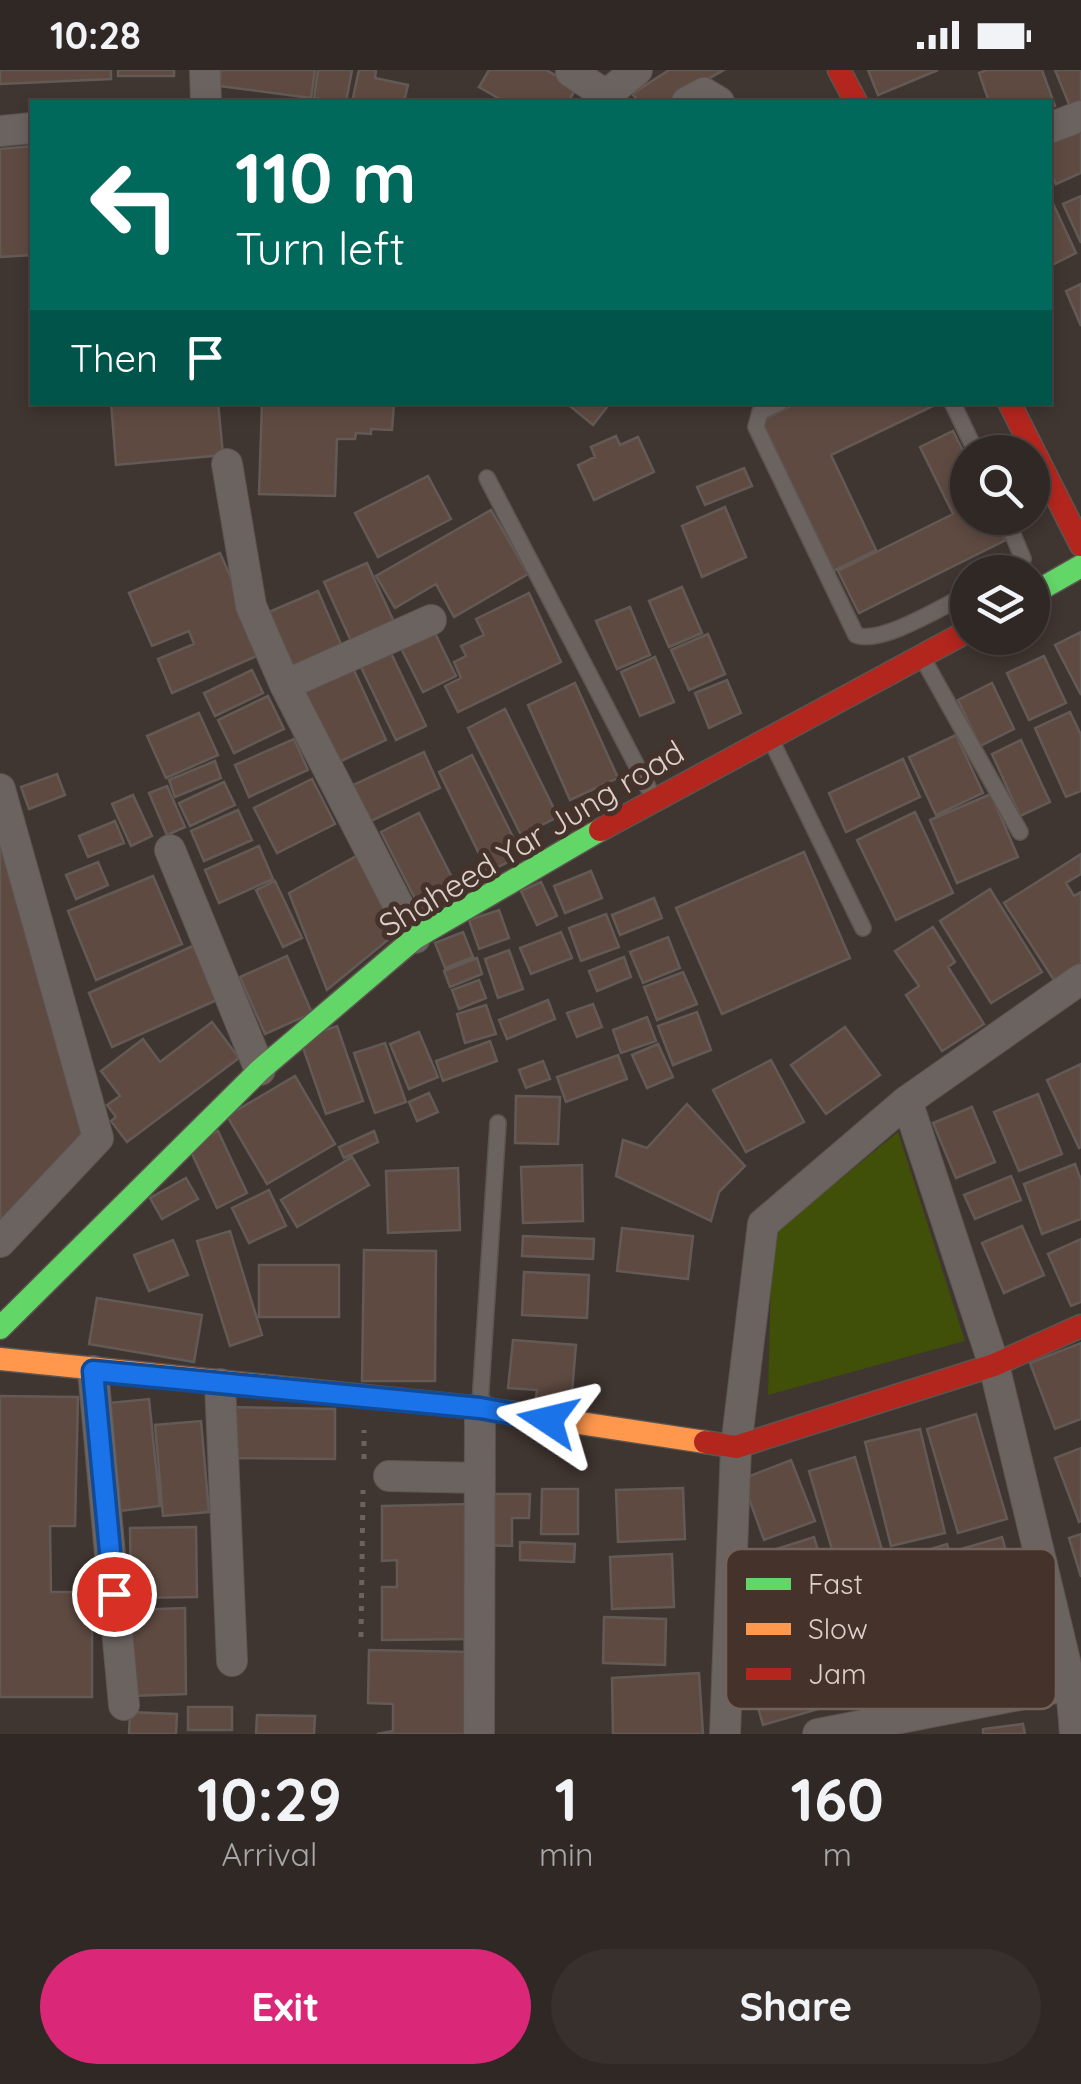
<!DOCTYPE html>
<style>
:root{--surface:#2f2825;--page:#37302d;--text:#f1f3f6;--muted:#a7a6a7;--line:#4a4442;--accent:#db2777}
body{margin:0;font-family:Quicksand,sans-serif;background:var(--page);color:var(--text);height:100vh;display:flex;flex-direction:column;font-size:38px;white-space:nowrap}
*{box-sizing:border-box;margin:0}
p{font-size:32px;color:var(--muted)}
.icon{flex:none;width:55px;height:55px;fill:none;stroke:currentColor;stroke-width:2;stroke-linecap:round;stroke-linejoin:round}
.map{position:relative;height:1664px;overflow:hidden}
.sheet{display:flex;flex-direction:column;background:var(--surface);flex:1}
.sheet>*{flex:none}
.top-card{position:absolute;left:30px;top:30px;width:1022px;height:305px;border-radius:0px;box-shadow:0 5px 15px #0003,0 0 0 2px var(--line);background:#00695c;color:#fff;overflow:hidden}
.tools{position:absolute;left:950px;top:365px;display:grid;gap:20px}
.tools a{display:grid;place-items:center;width:100px;height:100px;border-radius:50%;background:var(--surface);box-shadow:0 5px 15px #0003,0 0 0 2px var(--line);font-size:50px}
.pin{position:absolute;display:grid;place-items:center;width:85px;height:85px;color:#fff;margin:-42px;border:5px solid #fff;border-radius:50%;box-shadow:0 2px 10px #0007}
.me{position:absolute;width:110px;margin:-55px;rotate:280deg;stroke-linejoin:round;filter:drop-shadow(0 0 8px #0008)}
.turn{display:flex;align-items:center;gap:35px;height:210px;padding:0 40px;font-size:45px}
.turn .icon{width:130px;height:130px;stroke-width:2.5}
.turn b{display:block;font-size:70px;line-height:85px}
.then{display:flex;align-items:center;height:95px;padding:0 40px;background:#0003;gap:20px;font-size:38px}
.eta{display:flex;justify-content:space-evenly;align-items:center;height:170px;text-align:center}
.eta b{font-size:60px;font-weight:700;line-height:70px}
.button{display:flex;gap:20px;margin-top:auto;padding:20px 40px}
.button a{flex:1;height:115px;border-radius:60px;background:var(--accent);color:#fff;font-size:40px;font-weight:700;line-height:115px;text-align:center}
.button a+a{background:var(--page);color:var(--text)}
.status{display:flex;justify-content:space-between;align-items:center;height:70px;padding:0 50px;background:var(--surface);direction:ltr}
.status svg{height:28px;fill:currentColor}
.map>svg:first-child{display:block}
</style>
<div class="status"><b>10:28</b><svg viewBox="0 0 49 12"><path d="M0 12V9h3v3zM5 12V6h3v6zM10 12V3h3v9zM15 12V0h3v12zM26 1h20v11H26zM47 4h2v5h-2z"/></svg></div>
<div class="map">
<svg width="1081" height="1664" viewBox="0 0 1081 1664">
<rect width="100%" height="100%" fill="#3f3531"/>
<path fill="#415008" d="M898 1062 965 1271 768 1325 772 1165Z"/>
<path fill="#5e4a41" stroke="#635a56" stroke-width="2.5" d="M0 0H111V9L0 14Z
M118 0H174V6H118Z
M221 0H315L311 28 219 16Z
M318 0H352L346 32 314 28Z
M359 0H376L375 8 408 15 404 32H352Z
M489 0H546L577 17 568 32H505L479 17Z
M669 0H724L667 32H640L632 24Z
M868 0H938L878 25Z
M987 0H1042L1055 36 989 32 979 3Z
M1055 0H1081V36L1071 39Z
M1081 60V103L1056 114 1050 101V74Z
M32 76V185L0 187V79Z
M1081 126V173L1063 134Z
M1050 127 1076 183 1050 196Z
M1081 214V256L1066 221Z
M111 332H218L223 385 116 395Z
M262 332 394 333 392 360 371 359V364L356 363 355 369H337L335 426 259 424Z
M565 332H611L593 355Z
M799 332 939 333 831 385 876 480 833 501 761 351Z
M953 361 968 391V448H996L1006 470 859 543 838 501 953 444 920 377Z
M616 366 620 375 638 367 654 402 594 430 578 395 595 387 591 377Z
M744 398 752 416 705 435 697 417Z
M428 406 451 449 378 487 355 443Z
M725 437 746 487 702 507 682 456Z
M491 440 528 504 454 547 436 514 395 538 376 506Z
M220 483 264 583 172 623 158 589 194 574 189 561 152 576 129 523Z
M367 493 395 554 352 573 324 512Z
M682 517 702 563 669 577 649 531Z
M318 521 344 581 296 602 269 542Z
M529 523 561 592 458 642 445 616 461 608 454 592 466 586 461 576 484 565 476 549Z
M630 537 650 585 617 599 596 551Z
M433 559 456 606 423 622 400 576Z
M1081 562V625L1055 575Z
M708 564 725 604 689 620 671 580Z
M390 581 426 656 396 670 360 595Z
M1044 586 1066 633 1029 650 1007 603Z
M655 587 674 632 640 646 621 602Z
M352 596 386 670 337 693 303 619Z
M252 600 263 623 215 646 204 623Z
M727 610 741 643 709 658 695 623Z
M575 613 618 708 570 730 528 635Z
M992 613 1014 659 980 676 958 630Z
M268 626 284 659 234 683 218 650Z
M505 639 558 747 521 765 468 658Z
M1070 642 1081 665V721L1066 727 1035 658Z
M199 643 218 685 166 708 147 666Z
M956 665 983 723 936 745 909 687Z
M294 669 308 700 249 727 235 695Z
M1021 670 1050 732 1020 746 992 684Z
M424 682 440 718 369 752 353 715Z
M472 685 522 785 488 802 439 702Z
M903 689 920 727 846 762 829 723Z
M215 691 221 708 175 727 169 710Z
M57 704 65 725 29 739 21 717Z
M312 709 335 754 277 783 254 738Z
M224 712 235 735 190 756 179 733Z
M167 716 185 757 167 765 149 723Z
M991 724 1018 787 957 813 930 750Z
M133 725 152 766 131 776 112 734Z
M238 740 252 770 204 791 191 761Z
M915 742 953 823 896 850 857 770Z
M419 743 465 833 427 852 381 762Z
M115 751 124 773 88 787 79 766Z
M0 760 91 1049 48 1112 0 1150Z
M259 776 273 809 219 833 205 800Z
M804 782 850 888 722 944 676 838Z
M362 783 400 860 327 920 289 823Z
M1081 784V804L1066 813 1074 826 1081 822V893L1054 910 1004 833Z
M98 792 108 815 76 829 66 805Z
M591 801 602 828 565 843 554 816Z
M153 806 182 874 96 910 68 841Z
M275 811 302 868 283 877 256 820Z
M541 812 557 846 537 855 521 821Z
M990 819 1042 902 991 933 940 851Z
M654 828 662 848 620 865 612 845Z
M499 840 509 868 479 879 469 850Z
M606 844 619 877 581 891 569 858Z
M933 857 955 892 948 897 984 954 942 981 906 925 919 916 895 881Z
M463 862 473 887 445 898 435 873Z
M561 862 572 888 531 904 520 878Z
M668 867 680 898 643 913 630 882Z
M195 875 219 929 112 977 89 923Z
M509 880 523 919 498 928 485 889Z
M287 886 312 943 265 964 240 907Z
M624 887 631 907 597 921 589 901Z
M477 888 482 904 450 917 444 901Z
M683 902 697 934 657 950 644 917Z
M479 910 486 928 459 939 452 920Z
M548 930 555 949 507 969 499 950Z
M593 934 602 957 577 967 567 943Z
M486 935 496 964 465 973 457 944Z
M697 942 711 980 673 995 658 956Z
M647 947 656 971 621 983 613 960Z
M212 952 239 988 127 1072 111 1051 116 1047 107 1035 120 1026 101 1001 143 969 160 992Z
M337 956 363 1031 326 1044 300 969Z
M845 957 880 1005 826 1044 791 995Z
M419 962 438 1007 409 1019 390 974Z
M490 971 497 991 443 1011 436 991Z
M385 973 406 1032 375 1043 354 983Z
M658 974 673 1007 647 1018 632 985Z
M618 985 627 1009 566 1032 557 1007Z
M771 990 804 1052 746 1082 713 1020Z
M543 991 550 1009 526 1018 519 1000Z
M1081 994V1077L1079 1078 1047 1010Z
M295 1006 335 1074 267 1114 227 1046Z
M429 1023 438 1042 417 1051 409 1032Z
M1038 1024 1062 1084 1019 1101 994 1042Z
M516 1026 560 1027 558 1074 515 1073Z
M687 1034 745 1096 719 1122 711 1151 616 1106 623 1070 647 1078Z
M972 1037 995 1092 956 1108 933 1053Z
M218 1061 247 1123 217 1138 188 1075Z
M374 1061 378 1072 344 1088 339 1077Z
M352 1087 369 1115 297 1157 281 1130Z
M1075 1094 1081 1110V1149L1042 1164 1024 1114Z
M582 1095 583 1151 523 1153 521 1097Z
M458 1098 460 1160 388 1163 386 1101Z
M1011 1106 1021 1130 975 1149 964 1125Z
M186 1108 198 1129 162 1149 150 1128Z
M269 1120 286 1156 249 1173 232 1138Z
M1022 1156 1044 1205 1004 1223 982 1173Z
M622 1158 693 1166 688 1209 617 1201Z
M230 1161 262 1265 230 1276 197 1171Z
M523 1166 594 1169 593 1189 522 1186Z
M1081 1169V1232L1071 1236 1048 1184Z
M173 1170 188 1205 149 1221 134 1185Z
M364 1180 436 1181 435 1311H362Z
M259 1195H339V1247H259Z
M524 1202 589 1205 587 1248 522 1245Z
M97 1228 202 1245 194 1292 89 1274Z
M513 1270 576 1275 570 1346 534 1342 537 1320 508 1318Z
M1081 1273V1349L1055 1359 1030 1293Z
M0 1326 78 1327 75 1456H50L51 1522H92V1627H0Z
M149 1329 160 1436 119 1441 108 1333Z
M229 1337 335 1339V1389L228 1388Z
M976 1344 1007 1449 958 1463 927 1359Z
M201 1351 209 1442 163 1446 155 1355Z
M920 1359 945 1463 891 1476 865 1372Z
M1081 1378V1451L1079 1452 1055 1388Z
M855 1387 882 1480 836 1493 809 1401Z
M791 1390 815 1451 764 1470 742 1409Z
M683 1418 685 1469 618 1472 616 1420Z
M542 1419H578V1464H541Z
M485 1424H530L529 1448H512V1476L484 1475Z
M469 1434 472 1569 382 1570V1517H397V1490L382 1491V1436Z
M196 1457 197 1527 131 1528 130 1458Z
M1081 1464V1507L1069 1468Z
M814 1467 831 1524 760 1546 742 1490Z
M1002 1467 1029 1561 987 1573 961 1479Z
M520 1472 575 1474 574 1492 520 1490Z
M947 1474 973 1557 922 1573 895 1490Z
M672 1484 674 1537 612 1539 610 1487Z
M185 1538 186 1624 131 1626 129 1540Z
M604 1547 666 1549 665 1595 603 1593Z
M842 1564 860 1627 763 1655 745 1592Z
M369 1580 471 1582 470 1664H377L393 1661V1634L368 1633Z
M699 1603 703 1664H613L612 1608Z
M188 1637H232V1660H188Z
M130 1642 177 1644 176 1664H129Z
M257 1645 315 1646 314 1664H256Z
M1023 1654 1025 1664H983V1659Z"/>
<g fill="none" stroke-linecap="round" stroke-linejoin="round">
<defs>
<path id="lane" d="M781 332 760 342 756 357 856 565C881 575 943 536 968 524
M952 332 976 382
M487 408 652 725
M1006 448 1023 489 1009 502
M922 587 1020 762
M771 670 863 858
M480 1334 498 1053"/>
<path id="street" d="M205 0 206 32
M571 2 606 25 637 0
M687 32 704 23 719 32
M1050 58 1081 46
M0 61 32 58
M227 394 251 536 285 615 415 868
M285 615 431 550
M0 719 98 1068 0 1172
M170 780 260 1000
M907 1031 994 1295 1071 1616 1075 1664
M93 1301 124 1635
M220 1314 232 1591
M389 1406 480 1408
M479 1664 480 1338
M725 1664 736 1377 763 1154 907 1031 1081 909
M818 1664 1081 1613"/>
<path id="fast" d="M1032 524 1081 496
M0 1258 260 1000 415 868 600 760"/>
<path id="slow" d="M0 1289 480 1338 705 1372"/>
<path id="jam" d="M839 0 856 32
M1009 332 1081 475
M600 760 968 561
M705 1372 736 1377 994 1295 1081 1256"/>
</defs>
<use href="#lane" stroke="#5d5450" stroke-width="18"/>
<use href="#street" stroke="#5d5450" stroke-width="32"/>
<use href="#fast" stroke="#5d5450" stroke-width="25"/>
<use href="#slow" stroke="#5d5450" stroke-width="25"/>
<use href="#jam" stroke="#5d5450" stroke-width="25"/>
<path stroke="#6a6360" stroke-width="5" stroke-dasharray="5 8" stroke-linecap="butt" d="M364 1389V1360
M361 1567 363 1420"/>
<use href="#lane" stroke="#6b6360" stroke-width="15"/>
<use href="#street" stroke="#6b6360" stroke-width="30"/>
<use href="#fast" stroke="#63d668" stroke-width="22"/>
<use href="#slow" stroke="#ff974d" stroke-width="22"/>
<use href="#jam" stroke="#b3261e" stroke-width="22"/>
</g>
<g fill="none" stroke-linecap="round" stroke-linejoin="round">
<defs>
<path id="route" d="M114 1524 93 1301 480 1338 548 1350"/>
</defs>
<use href="#route" stroke="#114b97" stroke-width="25"/>
<use href="#route" stroke="#1a73e8" stroke-width="18"/>
</g>
<g text-anchor="middle" dominant-baseline="central" stroke-width="10" stroke-linejoin="round" paint-order="stroke">
<g font-size="32" fill="#dcd0cb" stroke="#45322b">
<text transform="translate(531 768) rotate(-31)">Shaheed Yar Jung road</text>
</g>
</g>
<rect x="726" y="1479" width="330" height="160" rx="15" fill="#45322b" stroke="#72615b" stroke-width="2.5"/>
<rect x="746" y="1508" width="45" height="12" fill="#63d668"/>
<rect x="746" y="1553" width="45" height="12" fill="#ff974d"/>
<rect x="746" y="1598" width="45" height="12" fill="#b3261e"/>
<g font-size="28" fill="#dcd0cb">
<text x="808" y="1524">Fast</text>
<text x="808" y="1569">Slow</text>
<text x="808" y="1614">Jam</text>
</g>
</svg>
<div class="tools">
<a><svg class="icon" aria-label="search" viewBox="0 0 24 24"><circle cx="10" cy="10" r="6"/><path d="M15 15l6 6"/></svg></a>
<a><svg class="icon" aria-label="layers" viewBox="0 0 24 24"><path d="M12 4l9 5-9 5-9-5zM3 14l9 5 9-5"/></svg></a>
</div>
<div class="pin" style="left:114px;top:1524px;background:#d93025"><svg class="icon" aria-label="arrive" viewBox="0 0 24 24"><path d="M6 21V4h12l-3 4 3 4H6"/></svg></div>
<svg class="me" style="left:548px;top:1350px" viewBox="-20 -20 40 40"><path d="M0-17L14 15 0 8-14 15z" fill="#1a73e8" stroke="#fff" stroke-width="4"/></svg>
<div class="top-card">
<div class="turn"><svg class="icon" aria-label="left" viewBox="0 0 24 24"><path d="M17 20v-9H6M10 6l-5 5 5 5"/></svg><div><b>110 m</b>Turn left</div></div>
<div class="then">Then<svg class="icon" aria-label="arrive" viewBox="0 0 24 24"><path d="M6 21V4h12l-3 4 3 4H6"/></svg></div>
</div>
</div>
<section class="sheet">
<div class="eta">
<div><b>10:29</b><p>Arrival</p></div>
<div><b>1</b><p>min</p></div>
<div><b>160</b><p>m</p></div>
</div>
<div class="button"><a>Exit</a><a>Share</a></div>
</section>
